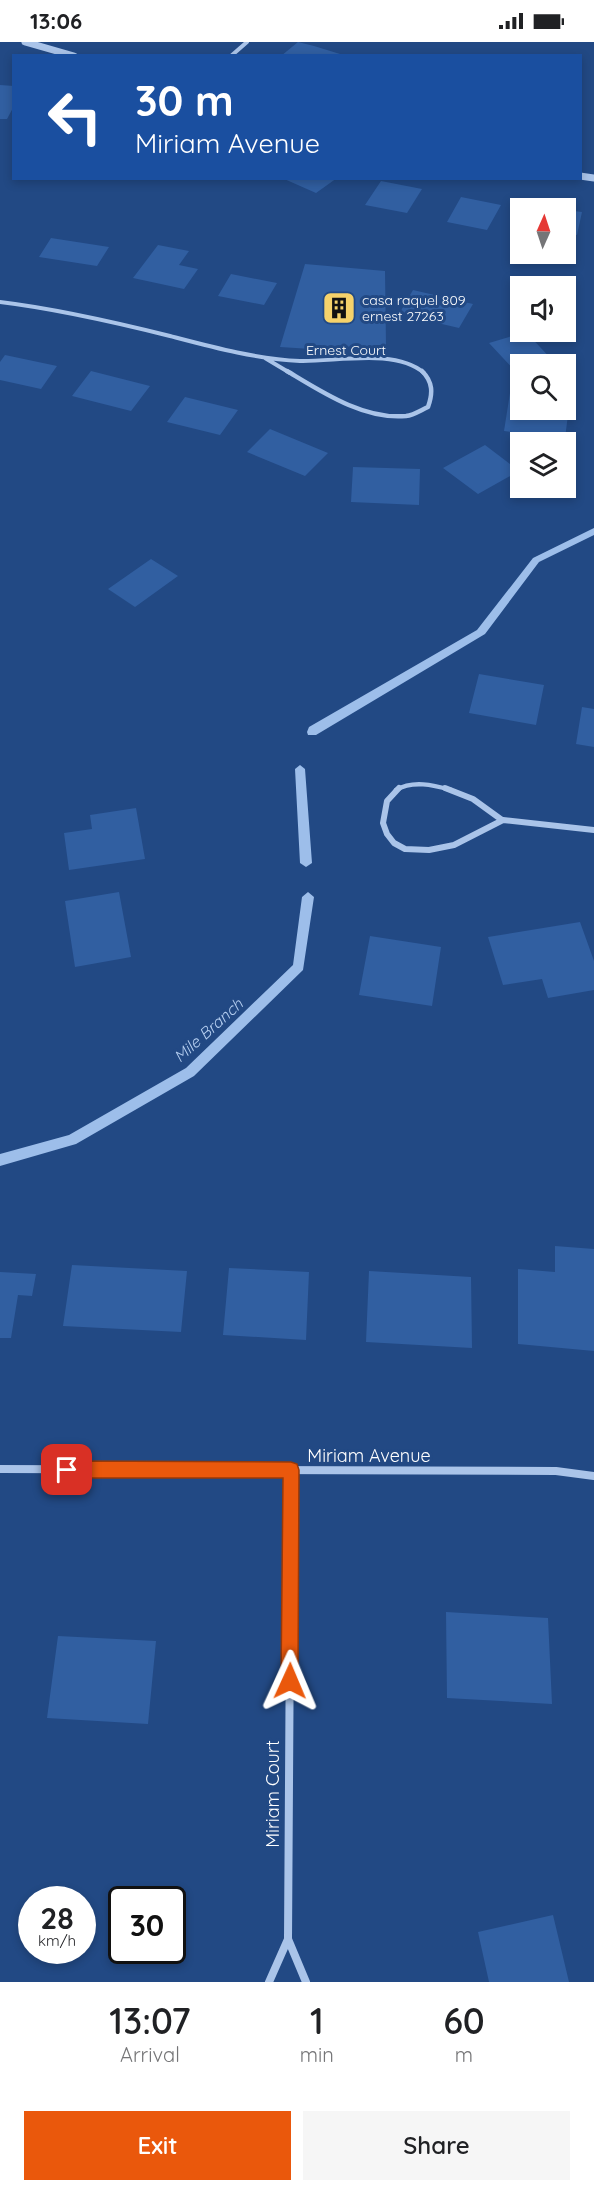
<!DOCTYPE html>
<style>
:root{--surface:#fff;--page:#f6f6f6;--text:#202124;--muted:#757577;--accent:#ea580c}
body{margin:0;font-family:Quicksand,sans-serif;background:var(--page);color:var(--text);height:100vh;display:flex;flex-direction:column;font-size:22px;white-space:nowrap}
*{box-sizing:border-box;margin:0}
p{font-size:20px;color:var(--muted)}
.icon{flex:none;width:33px;height:33px;fill:none;stroke:currentColor;stroke-width:2;stroke-linecap:round;stroke-linejoin:round}
.map{position:relative;height:1940px;overflow:hidden}
.side{display:flex;flex-direction:column;background:var(--surface);flex:1}
.side>*{flex:none}
.hud{position:absolute;left:12px;top:12px;width:570px;height:126px;border-radius:0px;box-shadow:0 3px 9px #0003;background:#1a4fa0;color:#fff;overflow:hidden}
.needle{width:39px;rotate:3deg}
.buttons{position:absolute;left:510px;top:156px;display:grid;gap:12px}
.buttons a{display:grid;place-items:center;width:66px;height:66px;border-radius:0px;background:var(--surface);box-shadow:0 3px 9px #0003;font-size:30px}
.speed{position:absolute;left:18px;top:1844px;display:flex;gap:12px;font-size:30px;font-weight:700;text-align:center}
.speed>*{display:grid;place-content:center;width:78px;height:78px;border-radius:50%;background:var(--surface);box-shadow:0 3px 9px #0003;line-height:1}
.speed small{font-size:15px;font-weight:400}
.speed .limit{border:3px solid #111;border-radius:9px;background:#fff;color:#111}
.pin{position:absolute;display:grid;place-items:center;width:51px;height:51px;color:#fff;margin:-26px;border-radius:12px;box-shadow:0 3px 9px #0006}
.me{position:absolute;width:66px;margin:-33px;rotate:1deg;stroke-linejoin:round;filter:drop-shadow(0 0 4px #0008)}
.turn{display:flex;align-items:center;gap:21px;height:126px;padding:0 24px;font-size:27px}
.turn .icon{width:78px;height:78px;stroke-width:2.5}
.turn b{display:block;font-size:42px;line-height:51px}
.eta{display:flex;justify-content:space-evenly;align-items:center;height:102px;text-align:center}
.eta b{font-size:36px;font-weight:600;line-height:42px}
.action{display:flex;gap:12px;margin-top:auto;padding:12px 24px}
.action a{flex:1;height:69px;border-radius:0px;background:var(--accent);color:#fff;font-size:24px;font-weight:600;line-height:69px;text-align:center}
.action a+a{background:var(--page);color:var(--text)}
.status{display:flex;justify-content:space-between;align-items:center;height:42px;padding:0 30px;background:var(--surface);direction:ltr}
.status svg{height:16px;fill:currentColor}
.map>svg:first-child{display:block}
</style>
<div class="status"><b>13:06</b><svg viewBox="0 0 49 12"><path d="M0 12V9h3v3zM5 12V6h3v6zM10 12V3h3v9zM15 12V0h3v12zM26 1h20v11H26zM47 4h2v5h-2z"/></svg></div>
<div class="map">
<svg width="594" height="1940" viewBox="0 0 594 1940">
<rect width="100%" height="100%" fill="#224984"/>
<g fill="none" stroke-linecap="round" stroke-linejoin="round">
<path fill="#9dbeea" fill-rule="evenodd" d="M594 486V493L539 520 485 592 316 693H308L307 690 309 685 477 588 533 516Z
M300 723 305 727 312 821 306 825 300 821 295 727Z
M308 850 314 855 303 928 194 1034 76 1102 0 1124V1112L69 1093 186 1026 293 923 302 855Z"/>
</g>
<path fill="#315fa1" d="M298 0 314 4 340 12 281 14Z
M0 43 14 44V64L7 77H0Z
M282 136H337L316 151Z
M381 139 422 147 407 171 365 163Z
M461 155 501 163 487 188 447 180Z
M566 168 582 170 577 193 566 191Z
M51 196 109 205 97 224 39 215Z
M158 203 189 209 179 223 198 227 184 247 133 236Z
M305 222 385 229 386 303 311 307 280 305Z
M231 232 277 241 264 263 218 254Z
M413 248 473 262 459 286 399 272Z
M526 290 554 320 520 322V330L517 331 489 301Z
M5 313 57 324 41 347 0 338V320Z
M91 329 150 344 131 369 72 354Z
M510 351 520 352V368H566V357L570 358 565 396 504 389Z
M185 355 238 368 220 393 167 380Z
M270 387 328 411 305 434 247 410Z
M485 403 519 429 478 452 443 426Z
M353 425 420 427 419 463 351 460Z
M151 517 178 534 135 565 108 547Z
M479 632 544 643 536 683 469 671Z
M582 665 594 667V705L576 702Z
M136 766 145 817 69 828 64 791 92 787 90 773Z
M119 850 131 915 75 925 65 859Z
M580 880 594 919V948L548 956 542 937 503 943 488 895Z
M370 894 441 905 432 964 359 953Z
M555 1204 594 1207V1309L518 1302V1227L555 1230Z
M72 1223 187 1229 181 1290 63 1284Z
M229 1226 309 1230 306 1298 223 1293Z
M369 1229 471 1235 472 1306 366 1300Z
M0 1230 36 1232 32 1254 18 1253 11 1296H0Z
M446 1570 548 1576 552 1662 447 1656Z
M58 1594 156 1599 148 1682 47 1676Z
M553 1873 569 1940H489L478 1890Z"/>
<g fill="none" stroke-linecap="round" stroke-linejoin="round">
<path stroke="#aac4e9" stroke-width="4" d="M231 14 247 0
M0 260C58 267 114 280 170 294 212 305 256 317 300 319 336 320 395 306 424 331
M265 316 290 331"/>
<path stroke="#aac4e9" stroke-width="4.5" d="M287 329C322 350 364 378 406 374 414 373 421 368 428 365 433 351 433 340 422 329
M396 748C413 738 433 743 451 748"/>
<path stroke="#aac4e9" stroke-width="6" d="M399 746 387 759 383 781 387 792 394 801 405 807 429 808 454 803 503 778 594 788
M445 746 473 757 502 778"/>
<path stroke="#aac4e9" stroke-width="8" d="M0 1427 556 1429 594 1434
M291 1428 288 1897 306 1940
M269 1940 288 1897"/>
<path stroke="#aac4e9" stroke-width="7" d="M25 0 74 14
M580 134 594 136"/>
</g>
<path fill="#ea580c" stroke="#983908" stroke-width="1.5" d="M67 1419 291 1420 297 1422 299 1428 298 1639 296 1645 290 1648 283 1645 281 1639 283 1436H67L61 1433 59 1428 61 1422Z"/>
<defs>
<symbol id="building-square" viewBox="-11 -11 22 22"><rect x="-9" y="-9" width="18" height="18" rx="4" fill="#f5d26b" stroke="#224984"/><path d="M-4-6H4V6H1V3H-1V6H-4ZM-2.5-4.3h1.7v1.8h-1.7ZM.8-4.3h1.7v1.8H.8ZM-2.5-1h1.7V.8h-1.7ZM.8-1h1.7V.8H.8Z" fill="#111"/></symbol>
</defs>
<g fill-rule="evenodd">
<use href="#building-square" x="320" y="247" width="38" height="38"/>
</g>
<g text-anchor="middle" dominant-baseline="central" stroke-width="6" stroke-linejoin="round" paint-order="stroke">
<g font-size="14" fill="#fff" stroke="#224984" text-anchor="start">
<text x="362" y="258">casa raquel 809<tspan x="362" dy="16">ernest 27263</tspan></text>
</g>
<g font-size="14" fill="#fff" stroke="#224984">
<text x="346" y="308">Ernest Court</text>
</g>
<g font-size="16" font-style="italic" fill="#b5cef0" stroke="#224984">
<text transform="translate(208 988) rotate(-42)">Mile Branch</text>
</g>
<g font-size="18" fill="#fff" stroke="#224984">
<text x="369" y="1413">Miriam Avenue</text>
<text transform="translate(272 1752) rotate(-90)">Miriam Court</text>
</g>
</g>
</svg>
<div class="buttons">
<a><svg class="needle" viewBox="-14 -14 28 28"><path d="M0-13l5 13h-10z" fill="#e53935"/><path d="M0 13l5-13h-10z" fill="#757577"/></svg></a>
<a><svg class="icon" aria-label="sound" viewBox="0 0 24 24"><path d="M4 9h4l5-4v14l-5-4H4zM17 9q2 3 0 6"/></svg></a>
<a><svg class="icon" aria-label="search" viewBox="0 0 24 24"><circle cx="10" cy="10" r="6"/><path d="M15 15l6 6"/></svg></a>
<a><svg class="icon" aria-label="layers" viewBox="0 0 24 24"><path d="M12 4l9 5-9 5-9-5zM3 14l9 5 9-5"/></svg></a>
</div>
<div class="speed"><div>28<small>km/h</small></div><div class="limit">30</div></div>
<div class="pin" style="left:67px;top:1428px;background:#d93025"><svg class="icon" aria-label="arrive" viewBox="0 0 24 24"><path d="M6 21V4h12l-3 4 3 4H6"/></svg></div>
<svg class="me" style="left:290px;top:1639px" viewBox="-20 -20 40 40"><path d="M0-17L14 15 0 8-14 15z" fill="#ea580c" stroke="#fff" stroke-width="4"/></svg>
<div class="hud">
<div class="turn"><svg class="icon" aria-label="left" viewBox="0 0 24 24"><path d="M17 20v-9H6M10 6l-5 5 5 5"/></svg><div><b>30 m</b>Miriam Avenue</div></div>
</div>
</div>
<section class="side">
<div class="eta">
<div><b>13:07</b><p>Arrival</p></div>
<div><b>1</b><p>min</p></div>
<div><b>60</b><p>m</p></div>
</div>
<div class="action"><a>Exit</a><a>Share</a></div>
</section>
